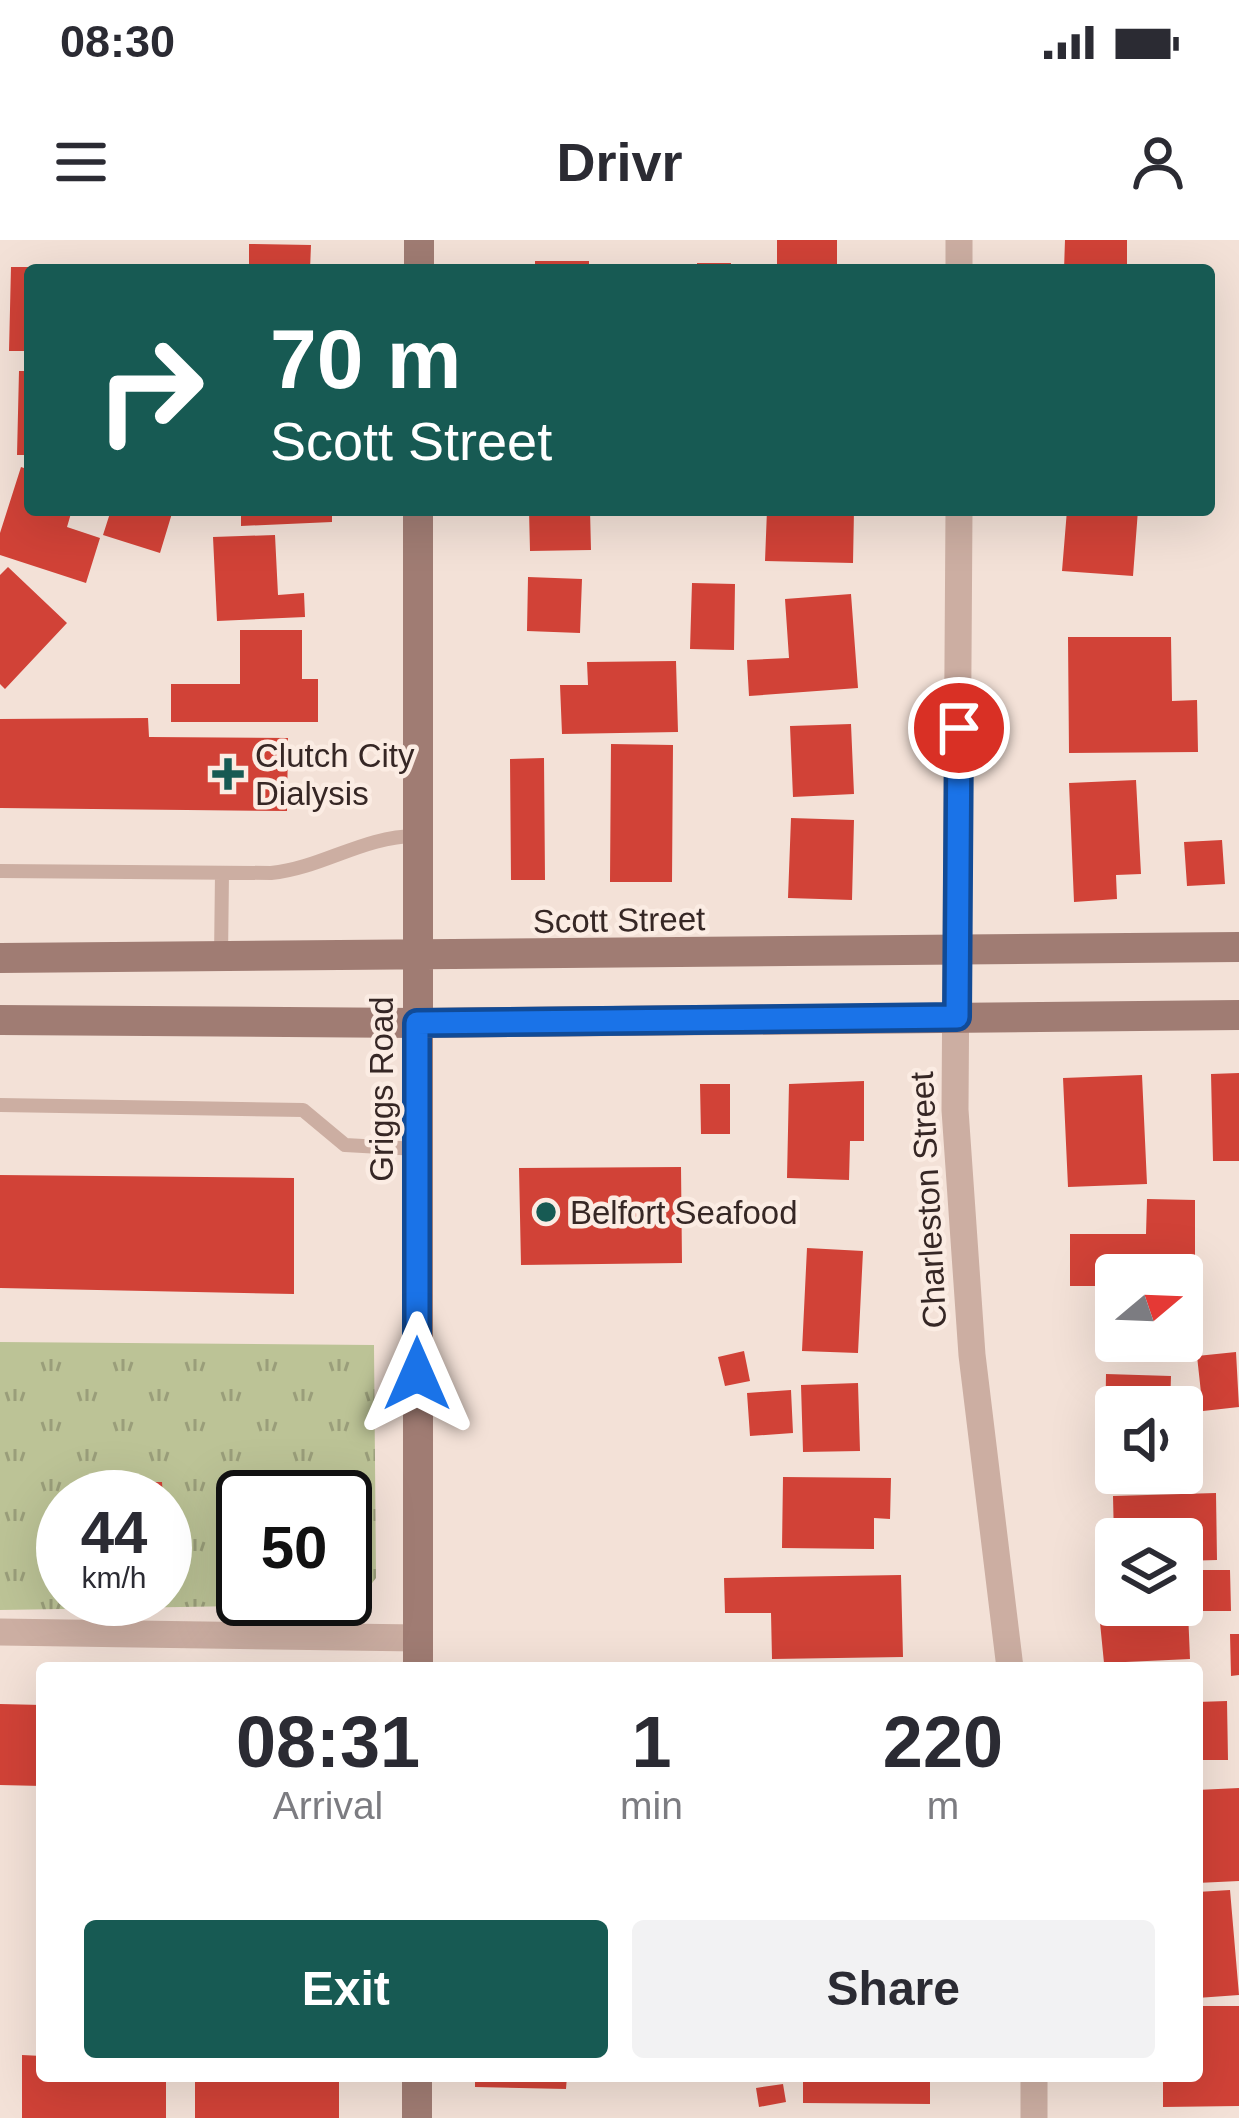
<!DOCTYPE html>
<style>
:root{--surface:#fff;--page:#f2f2f3;--text:#2b2b33;--muted:#7c7c81;--accent:#175a53}
body{margin:0;font-family:Helvetica,sans-serif;background:var(--page);color:var(--text);height:100vh;display:flex;flex-direction:column;font-size:45px;white-space:nowrap}
*{box-sizing:border-box;margin:0}
p{font-size:39px;color:var(--muted)}
.icon{flex:none;width:66px;height:66px;fill:none;stroke:currentColor;stroke-width:2;stroke-linecap:round;stroke-linejoin:round}
.map{position:relative;flex:1;overflow:hidden}
.sheet{position:absolute;left:36px;top:1422px;width:1167px;height:420px;display:flex;flex-direction:column;background:var(--surface);border-radius:12px;box-shadow:0 12px 48px #0002}
.sheet>*{flex:none}
.top-card{position:absolute;left:24px;top:24px;width:1191px;height:252px;border-radius:12px;box-shadow:0 12px 48px #0002;background:#175a53;color:#fff;overflow:hidden}
.needle{width:78px;rotate:71deg}
.controls{position:absolute;left:1095px;top:1014px;display:grid;gap:24px}
.controls a{display:grid;place-items:center;width:108px;height:108px;border-radius:12px;background:var(--surface);box-shadow:0 12px 48px #0002;font-size:60px}
.speed{position:absolute;left:36px;top:1230px;display:flex;gap:24px;font-size:60px;font-weight:700;text-align:center}
.speed>*{display:grid;place-content:center;width:156px;height:156px;border-radius:50%;background:var(--surface);box-shadow:0 12px 48px #0002;line-height:1}
.speed small{font-size:30px;font-weight:400}
.speed .limit{border:6px solid #111;border-radius:18px;background:#fff;color:#111}
.pin{position:absolute;display:grid;place-items:center;width:102px;height:102px;color:#fff;margin:-51px;border:6px solid #fff;border-radius:50%;box-shadow:0 3px 12px #0007}
.me{position:absolute;width:132px;margin:-66px;rotate:0deg;stroke-linejoin:round;filter:drop-shadow(0 0 9px #0008)}
.turn{display:flex;align-items:center;gap:42px;height:252px;padding:0 48px;font-size:54px}
.turn .icon{width:156px;height:156px;stroke-width:2.5}
.turn b{display:block;font-size:84px;line-height:102px}
.eta{display:flex;justify-content:space-evenly;align-items:center;height:204px;text-align:center}
.eta b{font-size:72px;font-weight:700;line-height:84px}
.action{display:flex;gap:24px;margin-top:auto;padding:24px 48px}
.action a{flex:1;height:138px;border-radius:12px;background:var(--accent);color:#fff;font-size:48px;font-weight:700;line-height:138px;text-align:center}
.action a+a{background:var(--page);color:var(--text)}
.status{display:flex;justify-content:space-between;align-items:center;height:84px;padding:0 60px;background:var(--surface);direction:ltr}
.status svg{height:33px;fill:currentColor}
header{display:flex;justify-content:space-between;align-items:center;height:156px;padding:0 48px;background:var(--surface);font-size:54px;font-weight:700}
.map>svg:first-child{display:block}
</style>
<div class="status"><b>08:30</b><svg viewBox="0 0 49 12"><path d="M0 12V9h3v3zM5 12V6h3v6zM10 12V3h3v9zM15 12V0h3v12zM26 1h20v11H26zM47 4h2v5h-2z"/></svg></div>
<header><svg class="icon" aria-label="menu" viewBox="0 0 24 24"><path d="M4 6h16M4 12h16M4 18h16"/></svg>Drivr<svg class="icon" aria-label="person" viewBox="0 0 24 24"><circle cx="12" cy="8" r="4"/><path d="M4 21q1-7 8-7t8 7"/></svg></header>
<div class="map">
<svg width="1239" height="1878" viewBox="0 0 1239 1878">
<defs>
<pattern id="grass-tufts" width="24" height="20" patternUnits="userSpaceOnUse" patternTransform="scale(3)"><rect width="24" height="20" fill="#bcc396"/><path d="M3 7l-1-3M5 7V3M7 7l1-3M15 17l-1-3M17 17v-4M19 17l1-3" fill="none" stroke="#9a9e7a"/></pattern>
</defs>
<rect width="100%" height="100%" fill="#f3e1d7"/>
<path fill="url(#grass-tufts)" fill-rule="evenodd" d="M0 1102 374 1105 376 1338 356 1364 0 1370ZM63 1257H165V1359H63ZM243 1257H345V1359H243Z"/>
<path fill="#d14237" d="M777 0H837V30H777Z
M1065 0H1127V30H1064Z
M249 4 311 5 310 30H249Z
M535 21H589V30H535Z
M697 23H731V30H697Z
M11 27H30V111H9Z
M19 131H30V215H17Z
M21 227 30 230V270H72L67 287 100 298 86 343 0 315V293Z
M111 270H173L160 313 103 295Z
M241 270H332V282L241 286Z
M529 270H590L591 310 530 311Z
M767 270H854L853 323 765 321Z
M1067 270H1138L1133 336 1062 331Z
M275 295 278 355 304 353 305 377 217 381 213 297Z
M8 327 67 383 5 449 0 444V335Z
M528 337 582 339 580 393 527 391Z
M692 343 735 344 734 410 690 409Z
M851 354 858 448 749 456 747 420 789 418 785 359Z
M240 390H302V439H318V482H171V444H240Z
M1068 397H1171L1172 461 1197 460 1198 512 1069 513Z
M676 421 678 492 562 494 560 445H588L587 422Z
M148 478 149 497 288 498 287 571 0 568V479Z
M851 484 854 554 793 557 790 486Z
M611 504 673 505 672 642H610Z
M544 518 545 640H511L510 519Z
M1136 540 1141 634 1116 635 1117 659 1074 662 1069 543Z
M791 578 854 580 852 660 788 658Z
M1222 600 1225 644 1187 646 1184 602Z
M1239 833V921H1213L1211 834Z
M1142 835 1147 944 1068 947 1063 838Z
M864 841V901H850L849 940 787 938 789 844Z
M700 844H730V894H701Z
M681 927 682 1023 521 1025 519 928Z
M0 935 294 938V1054L0 1048Z
M1147 959 1195 960V1107H1147V1101H1182V1035H1116V1046H1070V994H1146Z
M807 1008 863 1011 858 1113 802 1111Z
M744 1111 750 1141 725 1146 718 1117Z
M1236 1112 1239 1167 1203 1171 1197 1116Z
M1106 1134 1171 1136 1170 1167H1116V1198H1105Z
M858 1143 860 1211 803 1212 801 1145Z
M791 1150 793 1193 750 1196 747 1153Z
M783 1237 891 1238 890 1279 874 1278V1309L782 1308Z
M108 1242H162L163 1257H108Z
M1216 1253 1217 1320 1182 1321V1299H1114L1113 1256Z
M1182 1330H1230L1231 1371H1188L1190 1419 1104 1423 1095 1332H1116V1365H1182Z
M901 1335 903 1417 772 1419 771 1373H725L724 1338Z
M1230 1394H1239V1435L1231 1436Z
M1227 1461 1228 1520H1197V1462Z
M0 1464 42 1465V1546L0 1545Z
M1239 1548V1641L1197 1643V1550Z
M1230 1650 1239 1755 1197 1758V1652Z
M1197 1766H1239V1866L1163 1867V1836H1197Z
M22 1815 42 1816V1836H166V1878H22Z
M195 1836H339V1878H195Z
M475 1836H567L566 1849 475 1847Z
M803 1836H930V1864L803 1863Z
M783 1844 786 1862 759 1867 756 1848Z"/>
<g fill="none" stroke-linecap="round" stroke-linejoin="round">
<path stroke="#ccaea2" stroke-width="14" d="M0 631 271 633C322 628 363 596 416 596
M221 718 222 633
M0 865 303 870 345 905 417 909"/>
<path stroke="#ccaea2" stroke-width="27" d="M959 30V0
M959 270 955 870 972 1115 1010 1428
M0 1392 418 1398
M1034 1836V1878"/>
<path stroke="#a07c73" stroke-width="30" d="M419 30V0
M0 718 1239 707
M0 780 417 783 1239 775
M418 1428V270
M417 1878V1836"/>
</g>
<g fill="none" stroke-linecap="round" stroke-linejoin="round">
<defs>
<path id="route" d="M417 1134V783L957 777 959 488"/>
</defs>
<use href="#route" stroke="#114b97" stroke-width="30"/>
<use href="#route" stroke="#1a73e8" stroke-width="21"/>
</g>
<g fill="#175a53" stroke="#fbece3" stroke-width="4.5">
<path d="M222 516h12v12h12v12h-12v12h-12v-12h-12v-12h12z"/>
<circle cx="546" cy="972" r="12"/>
</g>
<g text-anchor="middle" dominant-baseline="central" stroke-width="9" stroke-linejoin="round" paint-order="stroke">
<g font-size="33" fill="#362725" stroke="#fbece3" text-anchor="start">
<text x="255" y="515">Clutch City<tspan x="255" dy="38">Dialysis</tspan></text>
<text x="570" y="972">Belfort Seafood</text>
</g>
<g font-size="33" fill="#362725" stroke="#fbece3">
<text transform="translate(619 680) rotate(-1)">Scott Street</text>
<text transform="translate(381 849) rotate(-90)">Griggs Road</text>
<text transform="translate(928 960) rotate(-93)">Charleston Street</text>
</g>
</g>
</svg>
<div class="controls">
<a><svg class="needle" viewBox="-14 -14 28 28"><path d="M0-13l5 13h-10z" fill="#e53935"/><path d="M0 13l5-13h-10z" fill="#7c7c81"/></svg></a>
<a><svg class="icon" aria-label="sound" viewBox="0 0 24 24"><path d="M4 9h4l5-4v14l-5-4H4zM17 9q2 3 0 6"/></svg></a>
<a><svg class="icon" aria-label="layers" viewBox="0 0 24 24"><path d="M12 4l9 5-9 5-9-5zM3 14l9 5 9-5"/></svg></a>
</div>
<div class="speed"><div>44<small>km/h</small></div><div class="limit">50</div></div>
<div class="pin" style="left:959px;top:488px;background:#d93025"><svg class="icon" aria-label="arrive" viewBox="0 0 24 24"><path d="M6 21V4h12l-3 4 3 4H6"/></svg></div>
<svg class="me" style="left:417px;top:1134px" viewBox="-20 -20 40 40"><path d="M0-17L14 15 0 8-14 15z" fill="#1a73e8" stroke="#fff" stroke-width="4"/></svg>
<div class="top-card">
<div class="turn"><svg class="icon" aria-label="right" viewBox="0 0 24 24"><path d="M7 20v-9h11M14 6l5 5-5 5"/></svg><div><b>70 m</b>Scott Street</div></div>
</div>
<section class="sheet">
<div class="eta">
<div><b>08:31</b><p>Arrival</p></div>
<div><b>1</b><p>min</p></div>
<div><b>220</b><p>m</p></div>
</div>
<div class="action"><a>Exit</a><a>Share</a></div>
</section>
</div>
